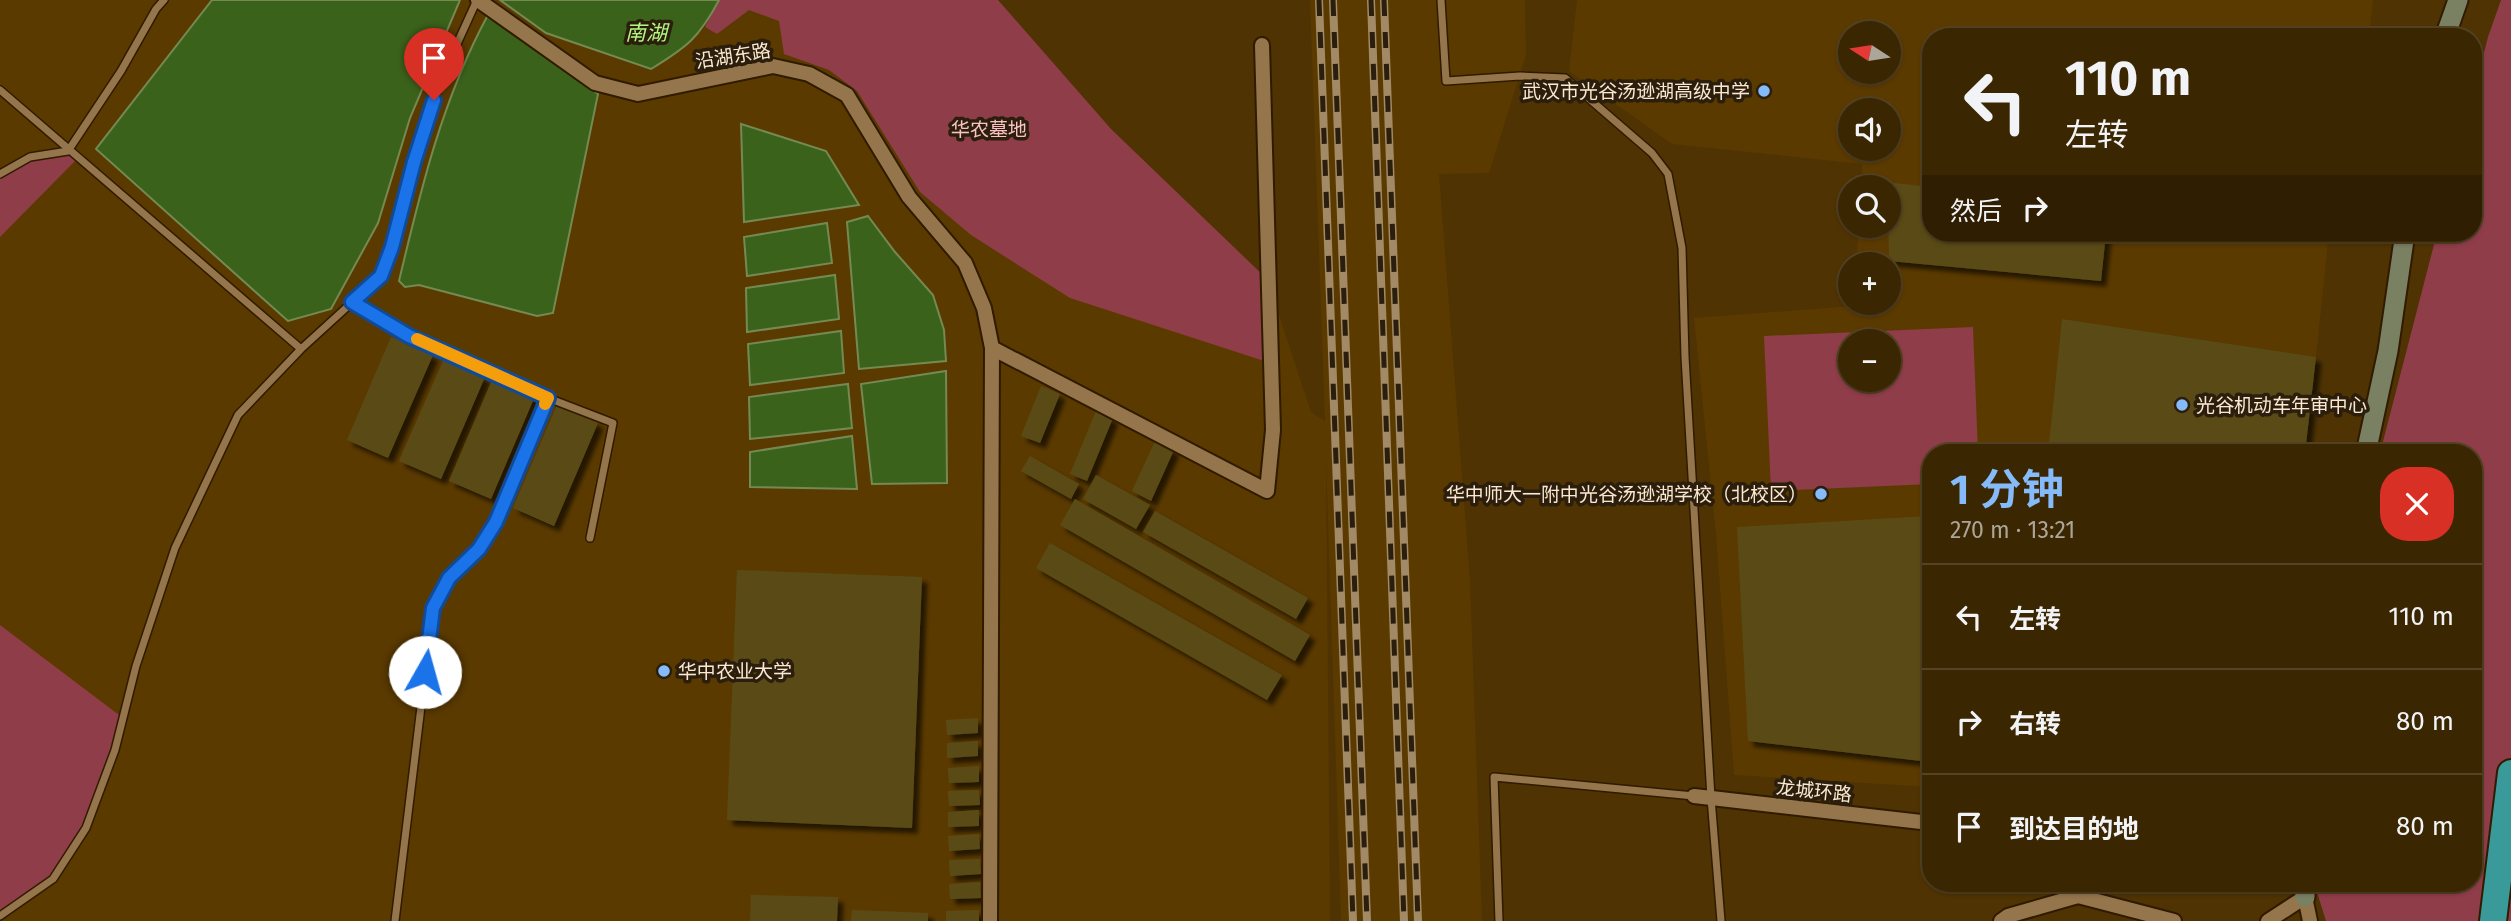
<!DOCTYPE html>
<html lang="zh">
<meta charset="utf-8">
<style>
:root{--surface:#3b2602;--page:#463211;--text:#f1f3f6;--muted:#aca599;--line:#544324;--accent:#86bbfb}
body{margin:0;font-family:"Fira Sans","Noto Sans SC",sans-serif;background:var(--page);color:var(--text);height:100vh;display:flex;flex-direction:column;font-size:26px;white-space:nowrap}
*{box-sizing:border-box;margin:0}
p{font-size:23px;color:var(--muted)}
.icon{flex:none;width:38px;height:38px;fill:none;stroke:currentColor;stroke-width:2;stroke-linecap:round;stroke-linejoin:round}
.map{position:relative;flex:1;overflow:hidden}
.drawer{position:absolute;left:1922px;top:444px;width:560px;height:448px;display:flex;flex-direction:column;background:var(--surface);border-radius:28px;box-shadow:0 2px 5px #0004,0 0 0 2px var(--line)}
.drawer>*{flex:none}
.hud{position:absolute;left:1922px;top:28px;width:560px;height:214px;border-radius:28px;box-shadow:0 2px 5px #0004,0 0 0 2px var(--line);background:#3b2602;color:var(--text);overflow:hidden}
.needle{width:46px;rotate:282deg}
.buttons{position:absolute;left:1838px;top:21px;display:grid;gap:14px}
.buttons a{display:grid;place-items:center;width:63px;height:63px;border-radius:50%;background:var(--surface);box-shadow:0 2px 5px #0004,0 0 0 2px var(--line);font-size:35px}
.pin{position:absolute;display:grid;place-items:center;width:60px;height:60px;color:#fff;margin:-72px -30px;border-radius:50% 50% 50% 0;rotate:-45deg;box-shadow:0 0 7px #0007}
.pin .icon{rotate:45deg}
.me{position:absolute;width:77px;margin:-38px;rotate:7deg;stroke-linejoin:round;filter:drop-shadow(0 0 5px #0008)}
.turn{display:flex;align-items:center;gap:24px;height:147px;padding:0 28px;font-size:32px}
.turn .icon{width:91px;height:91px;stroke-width:2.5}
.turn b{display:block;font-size:49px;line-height:60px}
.then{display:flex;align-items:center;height:66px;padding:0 28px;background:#0003;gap:14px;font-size:26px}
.round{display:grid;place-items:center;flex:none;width:74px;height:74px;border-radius:28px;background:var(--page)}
.headline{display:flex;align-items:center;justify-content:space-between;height:119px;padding:0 28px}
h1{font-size:42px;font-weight:700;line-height:52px;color:var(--accent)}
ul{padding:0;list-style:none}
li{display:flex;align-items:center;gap:21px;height:105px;padding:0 28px;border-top:2px solid var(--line)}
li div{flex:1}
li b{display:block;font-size:26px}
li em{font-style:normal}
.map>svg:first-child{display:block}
</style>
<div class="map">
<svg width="2511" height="921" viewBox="0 0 2511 921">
<defs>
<filter id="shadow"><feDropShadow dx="5.5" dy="5.5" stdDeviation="2" flood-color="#0009"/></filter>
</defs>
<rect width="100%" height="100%" fill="#4f3303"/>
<path fill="#5b3a00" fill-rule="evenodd" d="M0 0H500L546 33 681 51 705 27 719 0H997L1111 129 1267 279 1311 412 1325 421 1310 0H1525L1526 55 1489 173 1439 174 1470 581 1482 921H1341L1326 459 1330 921H0Z
M1577 0H2373L2369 37H1930V233H2329L2316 357 2062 319 2048 453H1930V787L1734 775 1716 534 1694 318 1853 306V303H1888V264H1856L1859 226H1888V187H1861L1862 164 1672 144 1569 71ZM1850 33H1888V72H1850ZM1850 110H1888V149H1850ZM1850 341H1888V380H1850Z"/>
<path fill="#8f3d49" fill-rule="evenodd" d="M719 0H998L1111 129 1267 279 1277 365 1070 298 971 235 920 192 857 91 829 70 784 54 779 21 749 10 717 34 705 27Z
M2501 0H2511V921H2326L2316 889 2317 884H2473V453H2380L2437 233H2473V96L2488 37Z
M68 151 77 159 0 237V174L30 157Z
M1973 327 1978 453H1930V484L1771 491 1764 336ZM1850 341H1888V380H1850Z
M0 625 123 718 86 828 53 879 0 916Z"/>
<path fill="#3b621b" stroke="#748a52" stroke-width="2" d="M212 0H460L410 118 378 223 331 309 288 321 96 149Z
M500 0H719C699 38 687 47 651 69L546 33Z
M489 13 598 94 553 313 537 316 419 285 405 287 399 281C421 188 443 97 489 13Z
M741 124 826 151 859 205 744 222Z
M868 216 895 252 933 295 944 330 946 361 859 369 847 222Z
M827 223 832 263 747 276 744 237Z
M835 275 839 319 747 332 746 288Z
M841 331 844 373 750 385 748 344Z
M946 371 947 483 872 484 861 384Z
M848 384 852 428 750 439 749 397Z
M852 436 857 489 750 487V452Z"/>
<path fill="#5a4c19" filter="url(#shadow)" d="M1885 182 1930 187V233H2106L2101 281 1889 261 1888 187H1885Z
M2062 319 2316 357 2305 453H2048Z
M391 337 433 355 388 458 347 440Z
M444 359 485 377 441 479 399 461Z
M493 378 535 396 491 499 449 481Z
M1041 386 1060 394 1040 443 1021 436Z
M557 405 598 423 554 526 513 508Z
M1096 411 1113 418 1087 481 1070 474Z
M1155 441 1174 450 1151 501 1132 491Z
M1030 456 1079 484 1071 499 1021 471Z
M1096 475 1150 505 1136 529 1083 499Z
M1075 499 1310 635 1295 661 1060 525Z
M1155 511 1308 598 1296 619 1143 532Z
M1930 516V762L1748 741 1737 527Z
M1050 543 1282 675 1267 700 1036 568Z
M737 570 922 577 912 828 727 820Z
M978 718V733L947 735 946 720Z
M978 741V756L947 758V743Z
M979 766V782L949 783 948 768Z
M979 790 980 805 949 806 948 791Z
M979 810V826L948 827V812Z
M979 834 980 849 949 851 948 836Z
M980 859 981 874 950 876 949 860Z
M980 882 981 898 950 899 949 884Z
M751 895 838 897 837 921H750Z
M852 910 928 913V921H851Z
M979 910V921H946V911Z"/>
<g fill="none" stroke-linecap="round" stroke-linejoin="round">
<defs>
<path id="lane" d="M1441 0 1446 81 1520 76 1565 78 1652 153 1668 174 1682 248 1685 357 1711 798 1721 921
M0 90 301 349
M0 174 30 157 68 151 121 71 156 9 164 0
M352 302 409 336 548 398 613 423 590 538
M0 916 53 879 86 828 115 750 136 666 175 548 238 415 301 349 381 276 392 247 414 162 441 79 477 0
M395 921 433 608 449 578 479 549 496 522 548 398
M1499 921 1494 777 1694 796"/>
<path id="street" d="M478 0 595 83 638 94 773 66 809 74 847 95 909 197 965 263 984 308 992 348 990 921
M992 348 1267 491 1273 430 1262 45
M1694 796 1930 823
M2001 921 2008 916 2078 896 2174 921
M2268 921 2305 897 2310 921"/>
<path id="secondary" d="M2445 37 2458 0
M2366 453 2388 351 2405 233
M2305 897V884"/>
<path id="highway" d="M2493 921 2511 773"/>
</defs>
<use href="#lane" stroke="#301b00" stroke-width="10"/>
<use href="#street" stroke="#301b00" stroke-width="18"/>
<use href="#secondary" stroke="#301b00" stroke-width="23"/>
<use href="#highway" stroke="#301b00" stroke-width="30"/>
<use href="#lane" stroke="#95754b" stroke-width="7"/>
<use href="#street" stroke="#95754b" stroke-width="14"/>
<use href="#secondary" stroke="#7a8062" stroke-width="19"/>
<use href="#highway" stroke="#3a9a99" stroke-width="26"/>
<defs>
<path id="rail" d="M1319 0 1353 921
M1333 0 1367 921
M1371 0 1404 921
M1384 0 1418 921"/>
</defs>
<use href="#rail" stroke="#a28a66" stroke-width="8"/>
<use href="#rail" stroke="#2b1e0c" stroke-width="5" stroke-dasharray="16" stroke-linecap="butt"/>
</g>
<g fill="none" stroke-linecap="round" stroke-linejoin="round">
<defs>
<path id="route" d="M425 672 433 608 449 578 479 549 496 522 548 398 409 336 352 302 381 276 392 247 414 162 434 100"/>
</defs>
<use href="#route" stroke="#114b97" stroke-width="18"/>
<use href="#route" stroke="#1a73e8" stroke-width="12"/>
<path stroke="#f59e0b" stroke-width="12" d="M417 339 548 398 545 404"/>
</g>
<g fill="#86bbfb" stroke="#2b1e0c" stroke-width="2.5">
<circle cx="1764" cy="91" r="7"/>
<circle cx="2182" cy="405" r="7"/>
<circle cx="1821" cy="494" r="7"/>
<circle cx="664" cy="671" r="7"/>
</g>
<g text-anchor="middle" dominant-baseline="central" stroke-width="7" stroke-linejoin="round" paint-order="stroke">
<g font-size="19" fill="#fae8d1" stroke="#2b1e0c">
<text transform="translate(733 56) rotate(-9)">沿湖东路</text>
<text transform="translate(1814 791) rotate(6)">龙城环路</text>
</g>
<g font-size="19" fill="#fae8d1" stroke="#2b1e0c" text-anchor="end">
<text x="1750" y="91">武汉市光谷汤逊湖高级中学</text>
<text x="2196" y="405" text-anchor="start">光谷机动车年审中心</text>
<text x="1807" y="494">华中师大一附中光谷汤逊湖学校（北校区）</text>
<text x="678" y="671" text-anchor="start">华中农业大学</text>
</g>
<g font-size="19" fill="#fbc1c5" stroke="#2b1e0c">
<text x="989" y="129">华农墓地</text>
</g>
<g font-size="21" font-style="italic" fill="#b1f77f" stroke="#2b1e0c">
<text x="646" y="33">南湖</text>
</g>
</g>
</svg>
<div class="buttons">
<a><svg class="needle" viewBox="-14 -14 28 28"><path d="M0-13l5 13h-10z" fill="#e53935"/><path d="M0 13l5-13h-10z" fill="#aca599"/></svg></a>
<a><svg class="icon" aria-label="sound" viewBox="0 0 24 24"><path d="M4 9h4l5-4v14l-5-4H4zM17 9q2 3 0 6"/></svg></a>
<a><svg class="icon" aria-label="search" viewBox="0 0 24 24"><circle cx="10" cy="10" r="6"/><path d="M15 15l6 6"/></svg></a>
<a>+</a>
<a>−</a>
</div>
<div class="pin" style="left:434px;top:100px;background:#d93025"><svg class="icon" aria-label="arrive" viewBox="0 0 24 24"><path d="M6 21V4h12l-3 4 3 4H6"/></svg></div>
<svg class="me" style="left:425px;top:672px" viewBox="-20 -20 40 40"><circle r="19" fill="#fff"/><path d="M0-13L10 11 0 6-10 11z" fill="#1a73e8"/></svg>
<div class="hud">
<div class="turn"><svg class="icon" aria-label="left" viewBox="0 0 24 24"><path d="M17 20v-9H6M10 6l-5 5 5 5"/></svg><div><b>110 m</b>左转</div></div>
<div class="then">然后<svg class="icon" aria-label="right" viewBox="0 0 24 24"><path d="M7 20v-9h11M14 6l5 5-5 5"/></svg></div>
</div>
<section class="drawer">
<div class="headline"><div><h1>1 分钟</h1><p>270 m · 13:21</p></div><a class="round" style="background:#d93025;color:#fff"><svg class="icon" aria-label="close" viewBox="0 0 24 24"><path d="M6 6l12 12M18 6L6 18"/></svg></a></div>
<ul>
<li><svg class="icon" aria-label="left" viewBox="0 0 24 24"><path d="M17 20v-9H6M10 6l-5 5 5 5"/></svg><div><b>左转</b></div><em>110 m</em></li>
<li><svg class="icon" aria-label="right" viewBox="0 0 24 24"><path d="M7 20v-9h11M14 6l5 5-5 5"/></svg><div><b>右转</b></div><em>80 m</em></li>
<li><svg class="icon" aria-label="arrive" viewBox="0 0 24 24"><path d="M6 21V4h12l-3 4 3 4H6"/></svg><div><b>到达目的地</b></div><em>80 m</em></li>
</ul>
</section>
</div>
